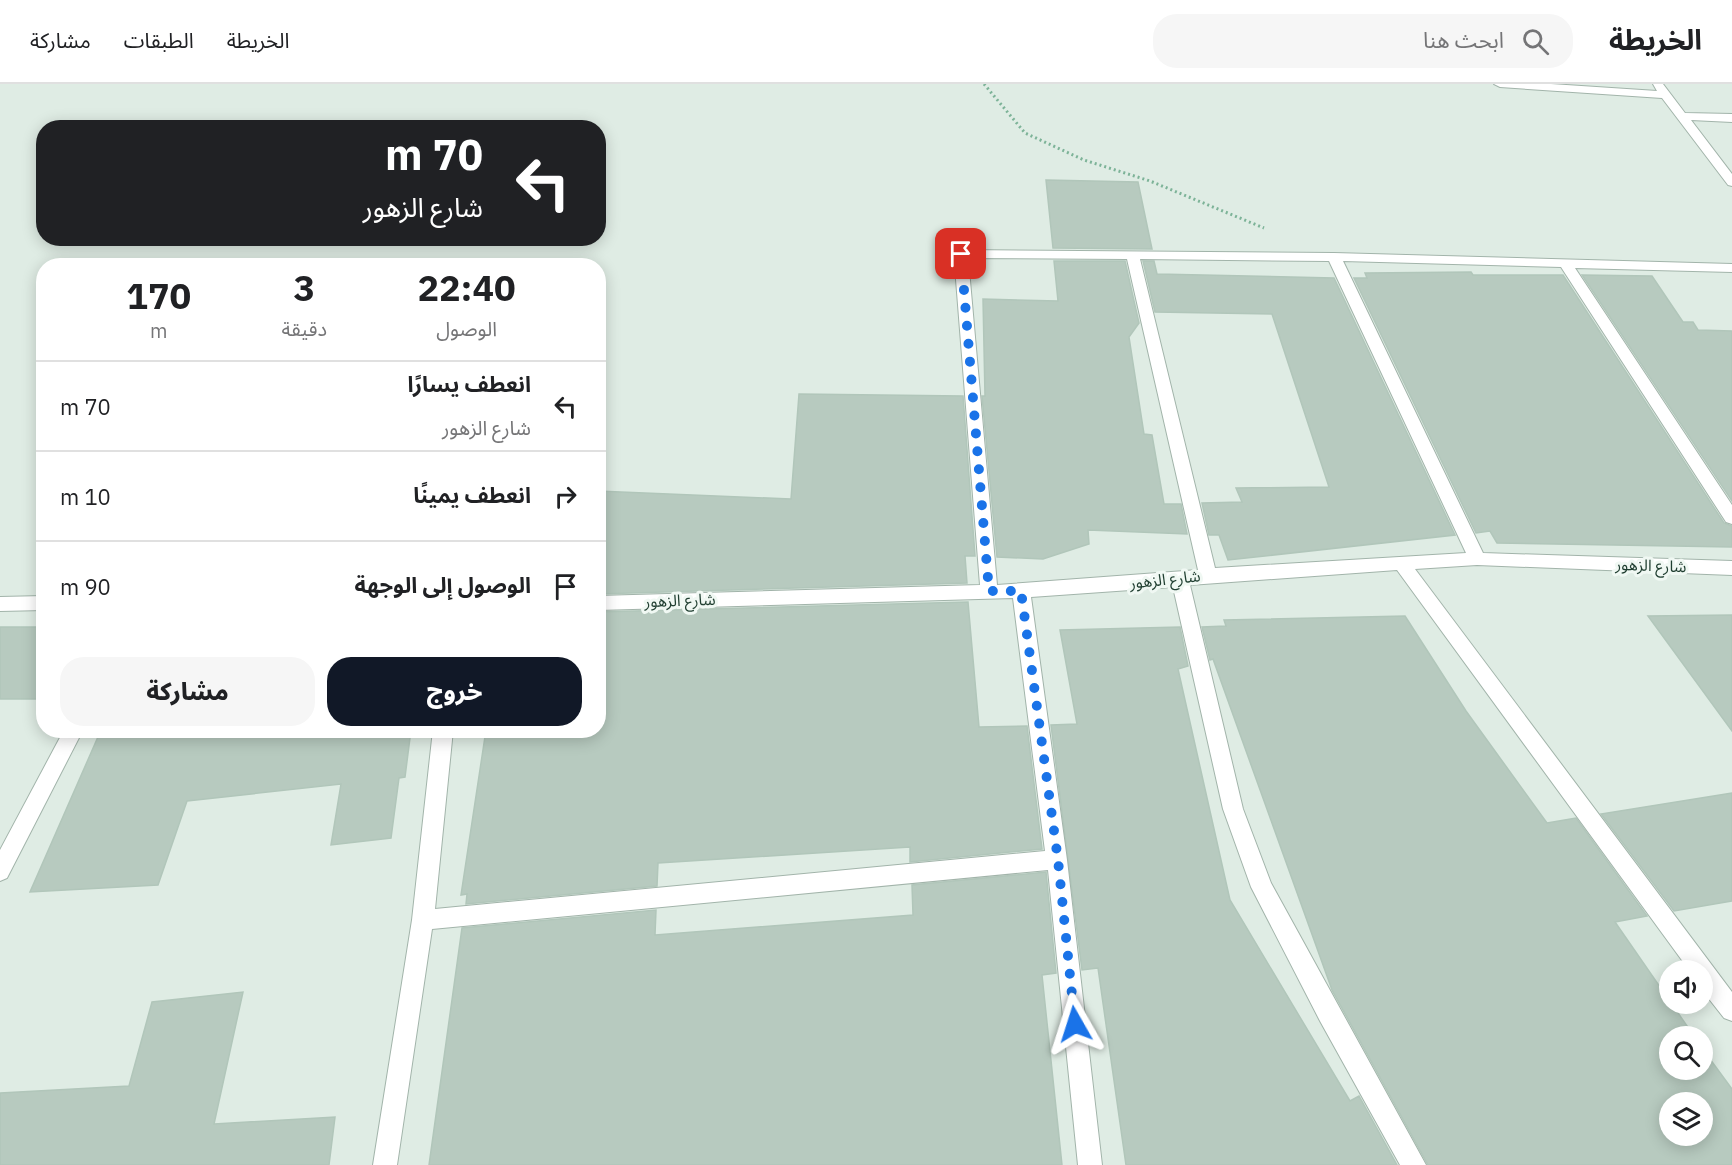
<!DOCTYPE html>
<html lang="ar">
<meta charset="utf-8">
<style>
:root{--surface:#fff;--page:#f6f6f6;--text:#202124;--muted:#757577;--line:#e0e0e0;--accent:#111827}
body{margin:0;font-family:"IBM Plex Sans","Noto Sans Arabic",sans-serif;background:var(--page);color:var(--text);direction:rtl;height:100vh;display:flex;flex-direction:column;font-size:22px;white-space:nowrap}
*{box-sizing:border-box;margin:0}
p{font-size:20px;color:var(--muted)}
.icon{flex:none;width:33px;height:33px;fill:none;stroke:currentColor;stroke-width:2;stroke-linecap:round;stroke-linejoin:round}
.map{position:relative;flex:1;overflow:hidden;direction:ltr}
.panel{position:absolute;left:36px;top:174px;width:570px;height:480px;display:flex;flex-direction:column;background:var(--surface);border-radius:24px;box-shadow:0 3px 15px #0003;direction:rtl}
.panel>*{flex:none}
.guide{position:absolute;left:36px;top:36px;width:570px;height:126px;border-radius:24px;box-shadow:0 3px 15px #0003;direction:rtl;background:#202124;color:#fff;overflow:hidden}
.buttons{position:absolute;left:1659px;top:876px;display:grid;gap:12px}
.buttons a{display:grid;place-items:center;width:54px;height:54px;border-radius:50%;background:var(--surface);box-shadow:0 3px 15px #0003;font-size:30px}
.pin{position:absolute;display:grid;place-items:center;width:51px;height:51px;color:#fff;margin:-26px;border-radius:12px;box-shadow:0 3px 9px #0006}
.me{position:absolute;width:66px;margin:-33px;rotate:354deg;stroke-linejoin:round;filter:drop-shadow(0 0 4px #0008)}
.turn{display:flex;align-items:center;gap:21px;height:126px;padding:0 24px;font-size:27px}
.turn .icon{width:78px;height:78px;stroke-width:2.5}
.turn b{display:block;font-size:42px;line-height:51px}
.eta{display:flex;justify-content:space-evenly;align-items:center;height:102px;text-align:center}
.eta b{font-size:36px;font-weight:800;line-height:42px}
.action{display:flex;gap:12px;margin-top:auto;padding:12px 24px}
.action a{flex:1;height:69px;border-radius:24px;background:var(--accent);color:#fff;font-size:24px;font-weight:800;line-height:69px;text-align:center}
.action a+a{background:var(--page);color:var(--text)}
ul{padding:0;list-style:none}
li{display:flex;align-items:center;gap:18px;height:90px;padding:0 24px;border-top:2px solid var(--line)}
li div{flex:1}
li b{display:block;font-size:22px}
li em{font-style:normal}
header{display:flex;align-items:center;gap:36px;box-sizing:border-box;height:84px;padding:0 30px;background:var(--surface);border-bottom:2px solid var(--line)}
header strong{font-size:28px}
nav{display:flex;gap:33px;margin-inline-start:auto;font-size:21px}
.search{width:420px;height:54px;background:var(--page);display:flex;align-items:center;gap:15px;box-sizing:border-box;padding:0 21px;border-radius:24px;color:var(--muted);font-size:22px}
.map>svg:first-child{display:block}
</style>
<header>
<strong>الخريطة</strong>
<div class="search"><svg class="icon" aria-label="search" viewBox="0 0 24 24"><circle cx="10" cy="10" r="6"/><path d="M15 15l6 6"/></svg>ابحث هنا</div>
<nav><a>الخريطة</a><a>الطبقات</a><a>مشاركة</a></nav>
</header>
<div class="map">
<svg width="1732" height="1081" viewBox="0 0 1732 1081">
<rect width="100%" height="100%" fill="#dfece4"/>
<path fill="#b7cabf" stroke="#b1c6ba" stroke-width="1.5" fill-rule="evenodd" d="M1046 96 1138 98 1152 165 1053 164Z
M1054 177H1125L1139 239 1129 253 1144 350 1152 351 1164 420H1181L1187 450 1088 446 1089 460 1043 475 997 473 982 312H985L983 215 1058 217Z
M1143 177H1154L1157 190 1334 194 1455 451 1228 476 1219 451H1209L1202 419 1242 418 1236 404 1329 403 1272 230 1155 228Z
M1471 188 1473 191H1563L1724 439 1732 442V463L1497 459 1490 447 1476 449 1354 194H1367L1365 189Z
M1582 191 1652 192 1683 238H1693L1698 246 1732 247V417Z
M799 310 963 312 975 472H965L967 499 598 510V407L791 415Z
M968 518 979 643 1027 642 1042 765 910 778V763L658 779 657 802 466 820 467 810 461 811 486 646H598V528Z
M1732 531V647L1648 532Z
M1405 532 1466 627 1547 739 1576 734 1647 832 1615 838 1694 952H1670V986H1702V964L1732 1005V1081H1428L1332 906 1213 575 1210 576 1202 543 1226 542 1224 536ZM1670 1018H1702V1052H1670Z
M0 543H44V615H0Z
M1180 543 1188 582 1178 585 1230 816 1350 1017 1359 1012 1397 1081H1126L1098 884 1082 886 1051 641 1077 640 1060 546Z
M101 646H411L405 693 399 694 391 754 331 761 341 700 187 717 158 801 30 808Z
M1732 709V817L1674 827 1601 730Z
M1046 788 1056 889 1042 891 1062 1081H429L462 844 656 826 655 851 913 831 912 801Z
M243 908 214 1040 335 1033 329 1081H0V1009L129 1002 152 918Z"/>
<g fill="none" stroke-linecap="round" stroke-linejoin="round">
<defs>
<path id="minor" d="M1494 0H1551L1657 7 1653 0H1663L1685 29 1732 30V38L1691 36 1732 90V102L1728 101 1662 14 1500 3Z
M961 166 1334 169 1732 180V188L1575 184 1732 421V440L1726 438 1561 183 1343 177 1483 469 1732 477V491L1477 481 1415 485 1732 908V937L1724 934 1702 906V886H1689L1397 486 1190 501 1243 725 1271 799 1426 1081H1400L1320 937 1251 803 1223 725 1173 503 1031 513 1067 776 1102 1081H1078L1048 786 432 845 397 1081H373L412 836 433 646H453L435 825 1045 767 1013 514 598 526V512L980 501 954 170ZM968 174 1127 175 1198 486 997 501ZM1140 175 1329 177 1466 469 1215 484Z
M44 512V526L0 527V513Z
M64 646H83L7 794 0 797V766Z"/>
</defs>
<use href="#minor" stroke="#a2b4aa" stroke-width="2"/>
<path stroke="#7db398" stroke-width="3" stroke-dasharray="2 3" stroke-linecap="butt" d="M984 0 1025 49 1084 76 1150 97 1264 144"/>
<use href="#minor" fill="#fff" fill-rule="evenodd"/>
</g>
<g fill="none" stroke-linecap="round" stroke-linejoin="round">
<path stroke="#1a73e8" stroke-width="10" stroke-dasharray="0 18" d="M961 170 989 507H1021L1058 776 1075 940"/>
</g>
<g text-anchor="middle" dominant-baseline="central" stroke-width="6" stroke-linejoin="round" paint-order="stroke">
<g font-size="16" fill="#1f3e30" stroke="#f0f8f3">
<text transform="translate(1651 481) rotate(2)">شارع الزهور</text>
<text transform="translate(1165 495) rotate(-6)">شارع الزهور</text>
<text transform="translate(680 516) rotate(-2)">شارع الزهور</text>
</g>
</g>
</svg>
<div class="buttons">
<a><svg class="icon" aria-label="sound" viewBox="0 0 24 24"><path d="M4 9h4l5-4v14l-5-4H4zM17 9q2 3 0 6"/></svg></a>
<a><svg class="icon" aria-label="search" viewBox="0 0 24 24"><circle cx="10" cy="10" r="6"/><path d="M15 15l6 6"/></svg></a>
<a><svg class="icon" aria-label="layers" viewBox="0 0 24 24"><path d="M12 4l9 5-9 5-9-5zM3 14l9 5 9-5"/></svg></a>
</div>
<div class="pin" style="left:961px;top:170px;background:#d93025"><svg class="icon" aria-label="arrive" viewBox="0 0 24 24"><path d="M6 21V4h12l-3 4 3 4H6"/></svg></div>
<svg class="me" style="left:1075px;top:940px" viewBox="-20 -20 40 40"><path d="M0-17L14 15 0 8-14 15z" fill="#1a73e8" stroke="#fff" stroke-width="4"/></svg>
<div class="guide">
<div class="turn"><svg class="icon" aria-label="left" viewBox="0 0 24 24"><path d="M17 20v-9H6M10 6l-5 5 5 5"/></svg><div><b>70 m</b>شارع الزهور</div></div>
</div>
<section class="panel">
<div class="eta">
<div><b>22:40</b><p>الوصول</p></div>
<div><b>3</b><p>دقيقة</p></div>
<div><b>170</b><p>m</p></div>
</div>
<ul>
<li><svg class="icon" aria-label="left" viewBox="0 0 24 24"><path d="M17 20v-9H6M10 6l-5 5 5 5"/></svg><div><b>انعطف يسارًا</b><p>شارع الزهور</p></div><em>70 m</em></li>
<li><svg class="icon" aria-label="right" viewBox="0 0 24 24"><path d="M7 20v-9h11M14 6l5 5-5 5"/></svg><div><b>انعطف يمينًا</b></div><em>10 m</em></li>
<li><svg class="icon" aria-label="arrive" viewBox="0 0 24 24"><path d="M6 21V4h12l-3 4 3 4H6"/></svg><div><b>الوصول إلى الوجهة</b></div><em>90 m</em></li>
</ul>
<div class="action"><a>خروج</a><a>مشاركة</a></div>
</section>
</div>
